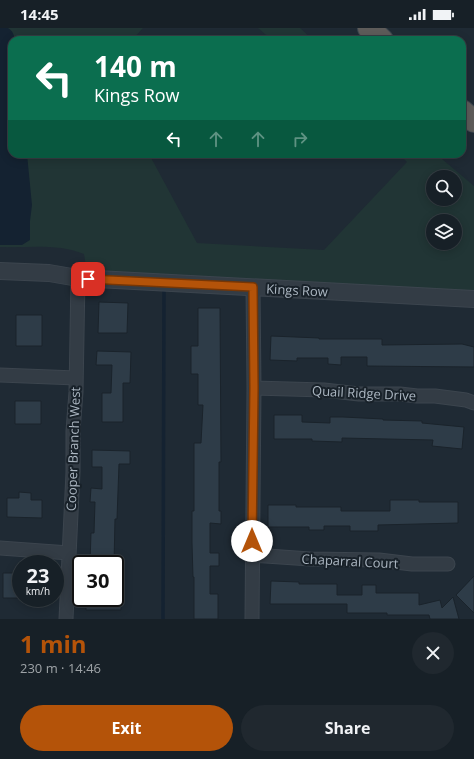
<!DOCTYPE html>
<meta charset="utf-8">
<style>
:root{--surface:#172027;--page:#20282f;--text:#f1f3f6;--muted:#9ea3a7;--line:#363e44;--accent:#b45309}
body{margin:0;font-family:"Open Sans",sans-serif;background:var(--page);color:var(--text);height:100vh;display:flex;flex-direction:column;font-size:15px;white-space:nowrap}
*{box-sizing:border-box;margin:0}
p{font-size:13px;color:var(--muted)}
.icon{flex:none;width:22px;height:22px;fill:none;stroke:currentColor;stroke-width:2;stroke-linecap:round;stroke-linejoin:round}
.map{position:relative;height:591px;overflow:hidden}
.drawer{display:flex;flex-direction:column;background:var(--surface);flex:1}
.drawer>*{flex:none}
.hud{position:absolute;left:8px;top:8px;width:458px;height:122px;border-radius:12px;box-shadow:0 2px 10px #0003,0 0 0 1px var(--line);background:#0b6e4f;color:#fff;overflow:hidden}
.fabs{position:absolute;left:426px;top:142px;display:grid;gap:8px}
.fabs a{display:grid;place-items:center;width:36px;height:36px;border-radius:50%;background:var(--surface);box-shadow:0 2px 10px #0003,0 0 0 1px var(--line);font-size:20px}
.speed{position:absolute;left:12px;top:527px;display:flex;gap:8px;font-size:20px;font-weight:700;text-align:center}
.speed>*{display:grid;place-content:center;width:52px;height:52px;border-radius:50%;background:var(--surface);box-shadow:0 2px 10px #0003,0 0 0 1px var(--line);line-height:1}
.speed small{font-size:10px;font-weight:400}
.speed .limit{border:2px solid #111;border-radius:6px;background:#fff;color:#111}
.pin{position:absolute;display:grid;place-items:center;width:34px;height:34px;color:#fff;margin:-17px;border-radius:8px;box-shadow:0 2px 6px #0006}
.me{position:absolute;width:44px;margin:-22px;rotate:0deg;stroke-linejoin:round;filter:drop-shadow(0 0 3px #0008)}
.turn{display:flex;align-items:center;gap:14px;height:84px;padding:0 20px;font-size:18px}
.turn .icon{width:52px;height:52px;stroke-width:2.5}
.turn b{display:block;font-size:28px;line-height:34px}
.lanes{display:flex;align-items:center;height:38px;padding:0 20px;background:#0003;justify-content:center;gap:20px;direction:ltr}
.lanes .off{opacity:.35}
.round{display:grid;place-items:center;flex:none;width:42px;height:42px;border-radius:21px;background:var(--page)}
.headline{display:flex;align-items:center;justify-content:space-between;height:68px;padding:0 20px}
h1{font-size:24px;font-weight:700;line-height:30px;color:var(--accent)}
.button{display:flex;gap:8px;margin-top:auto;padding:8px 20px}
.button a{flex:1;height:46px;border-radius:24px;background:var(--accent);color:#fff;font-size:16px;font-weight:700;line-height:46px;text-align:center}
.button a+a{background:var(--page);color:var(--text)}
.status{display:flex;justify-content:space-between;align-items:center;height:28px;padding:0 20px;background:var(--surface);direction:ltr}
.status svg{height:11px;fill:currentColor}
.map>svg:first-child{display:block}
</style>
<div class="status"><b>14:45</b><svg viewBox="0 0 49 12"><path d="M0 12V9h3v3zM5 12V6h3v6zM10 12V3h3v9zM15 12V0h3v12zM26 1h20v11H26zM47 4h2v5h-2z"/></svg></div>
<div class="map">
<svg width="474" height="591" viewBox="0 0 474 591">
<rect width="100%" height="100%" fill="#1f2a34"/>
<path fill="#213535" fill-rule="evenodd" d="M0 0H143L132 12H12V126H149L197 215 324 222 407 134 399 126H436L474 158V271L88 251 84 226C57 215 28 220 0 219ZM433 149H455V171H433ZM433 193H455V215H433Z
M258 0H300L313 12H272Z"/>
<path fill="#142231" d="M0 0H8C13 3 14 7 15 12H12V126H27L32 177 30 193V212L22 217H0Z"/>
<g fill="none" stroke-linecap="round" stroke-linejoin="round">
<path stroke="#142231" stroke-width="3.5" d="M163 591 164 262"/>
</g>
<path fill="#2e3c48" stroke="#1a232b" d="M99 274 128 275 127 305H98Z
M198 280H220L221 434H219V483H221V496L210 495V525H219V538H210V566H218V591H194V549H193L192 515V483H194V415H201L203 377H198V346H191V318H198Z
M16 287H42V318H16Z
M271 308 319 310V311H382V317L462 316 474 319V339L367 338V329H341V337L328 336V330H297V333L270 332Z
M97 323 131 324 130 355H123V394H102V365H111L112 337H96Z
M15 373H41V396H15Z
M274 387H302V394L330 395V389H343L383 391V392L422 393V395L464 399 462 421 432 418 433 412 342 410V414L312 413V411H274Z
M92 422 130 423V436H119L117 491H115L114 536H90L91 505H94L95 474H90L91 460 102 461V439H92Z
M19 464 31 465V472H42V490L7 489V470H19Z
M390 472H419V474H458V495L378 497V503H350V498H324V502H309V499H268V477H296V479H341V483H390Z
M3 545H21V570H3Z
M474 548V585L456 567Z
M271 553 299 554V556H337V567H362V557H376V565H419V577L440 572 442 580 453 569 459 591H430L429 587H387V585H347V576H270Z
M86 570H121V582H86Z"/>
<g fill="none" stroke-linecap="round" stroke-linejoin="round">
<defs>
<path id="minor" d="M0 347 76 350
M254 360 324 362 359 366H400L417 368H435L466 372 474 375
M0 520 69 525
M252 527 310 531 379 532 412 536H448
M66 591 73 444V403L76 364 78 250
M252 591 254 360 253 259"/>
<path id="tertiary" d="M0 243 49 245 78 250 474 271"/>
<path id="trunk" d="M369 0 382 12
M462 83 474 93"/>
</defs>
<use href="#minor" stroke="#3c454e" stroke-width="15"/>
<use href="#tertiary" stroke="#3c454e" stroke-width="18"/>
<use href="#trunk" stroke="#3d474f" stroke-width="24"/>
<use href="#minor" stroke="#333c45" stroke-width="13"/>
<use href="#tertiary" stroke="#333c45" stroke-width="16"/>
<use href="#trunk" stroke="#5e5c5a" stroke-width="22"/>
</g>
<g fill="none" stroke-linecap="round" stroke-linejoin="round">
<defs>
<path id="route" d="M88 251 253 259 254 360 252 513"/>
</defs>
<use href="#route" stroke="#753606" stroke-width="10"/>
<use href="#route" stroke="#b45309" stroke-width="7"/>
</g>
<g text-anchor="middle" dominant-baseline="central" stroke-width="4" stroke-linejoin="round" paint-order="stroke">
<g font-size="13" fill="#acb7c2" stroke="#182129">
<text transform="translate(297 262) rotate(3)">Kings Row</text>
<text transform="translate(364 365) rotate(3)">Quail Ridge Drive</text>
<text transform="translate(73 421) rotate(-88)">Cooper Branch West</text>
<text transform="translate(350 533) rotate(3)">Chaparral Court</text>
</g>
</g>
</svg>
<div class="fabs">
<a><svg class="icon" aria-label="search" viewBox="0 0 24 24"><circle cx="10" cy="10" r="6"/><path d="M15 15l6 6"/></svg></a>
<a><svg class="icon" aria-label="layers" viewBox="0 0 24 24"><path d="M12 4l9 5-9 5-9-5zM3 14l9 5 9-5"/></svg></a>
</div>
<div class="speed"><div>23<small>km/h</small></div><div class="limit">30</div></div>
<div class="pin" style="left:88px;top:251px;background:#d93025"><svg class="icon" aria-label="arrive" viewBox="0 0 24 24"><path d="M6 21V4h12l-3 4 3 4H6"/></svg></div>
<svg class="me" style="left:252px;top:513px" viewBox="-20 -20 40 40"><circle r="19" fill="#fff"/><path d="M0-13L10 11 0 6-10 11z" fill="#b45309"/></svg>
<div class="hud">
<div class="turn"><svg class="icon" aria-label="left" viewBox="0 0 24 24"><path d="M17 20v-9H6M10 6l-5 5 5 5"/></svg><div><b>140 m</b>Kings Row</div></div>
<div class="lanes"><svg class="icon" aria-label="left" viewBox="0 0 24 24"><path d="M17 20v-9H6M10 6l-5 5 5 5"/></svg><svg class="icon off" aria-label="ahead" viewBox="0 0 24 24"><path d="M12 20V5M6 11l6-6 6 6"/></svg><svg class="icon off" aria-label="ahead" viewBox="0 0 24 24"><path d="M12 20V5M6 11l6-6 6 6"/></svg><svg class="icon off" aria-label="right" viewBox="0 0 24 24"><path d="M7 20v-9h11M14 6l5 5-5 5"/></svg></div>
</div>
</div>
<section class="drawer">
<div class="headline"><div><h1>1 min</h1><p>230 m · 14:46</p></div><a class="round"><svg class="icon" aria-label="close" viewBox="0 0 24 24"><path d="M6 6l12 12M18 6L6 18"/></svg></a></div>
<div class="button"><a>Exit</a><a>Share</a></div>
</section>
